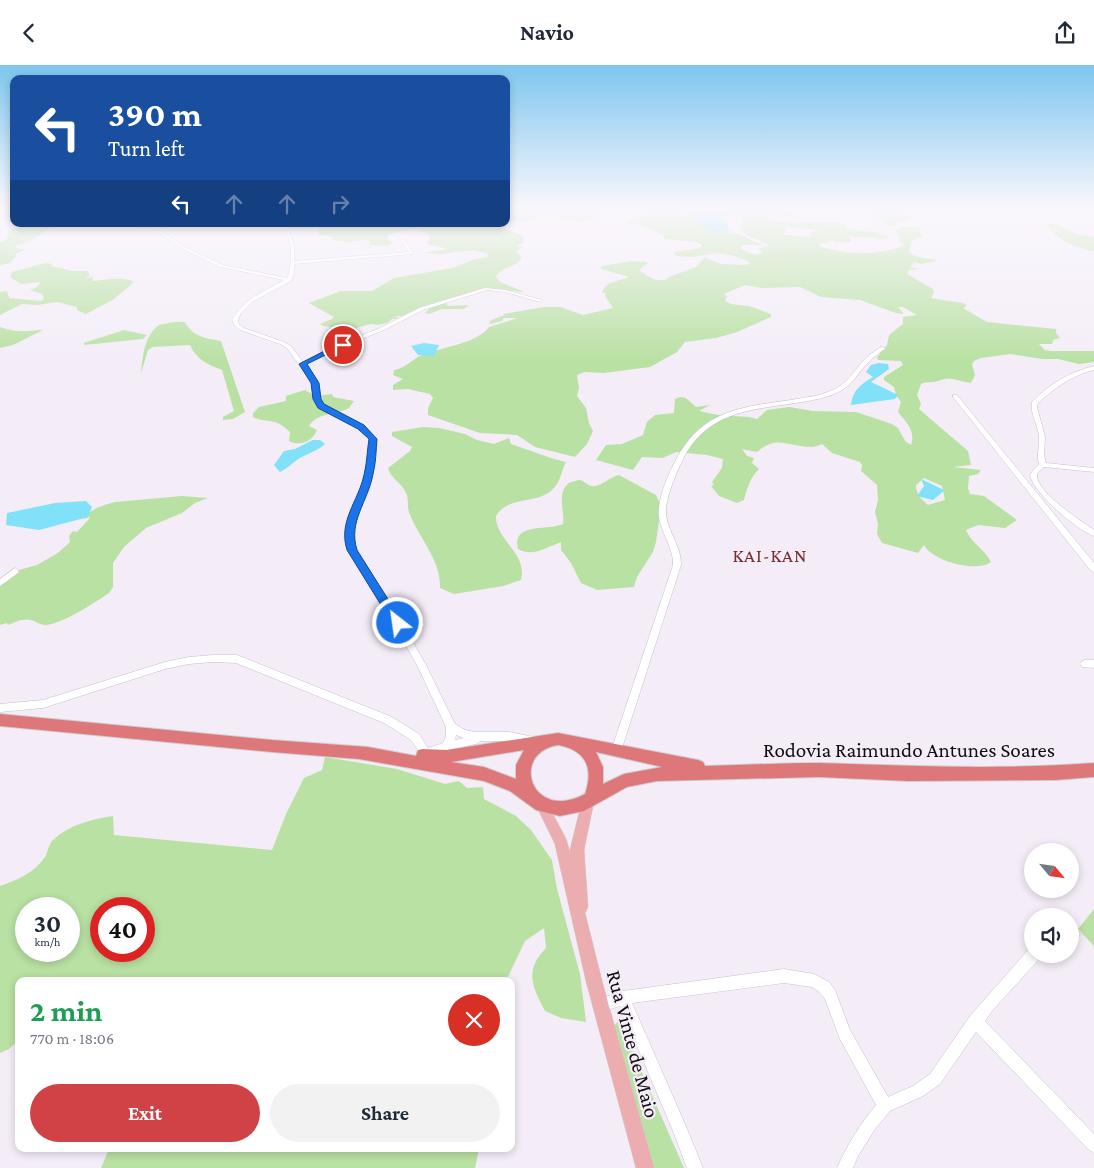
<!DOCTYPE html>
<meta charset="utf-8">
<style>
:root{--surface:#fff;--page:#f2f2f3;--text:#1f2937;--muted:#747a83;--accent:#d14247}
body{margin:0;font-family:"Crimson Pro",serif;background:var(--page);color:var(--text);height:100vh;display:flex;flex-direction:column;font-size:19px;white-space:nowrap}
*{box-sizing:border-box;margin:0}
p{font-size:16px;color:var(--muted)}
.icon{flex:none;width:28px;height:28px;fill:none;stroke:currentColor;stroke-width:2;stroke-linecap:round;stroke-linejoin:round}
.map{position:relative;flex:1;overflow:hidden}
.panel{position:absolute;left:15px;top:912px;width:500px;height:175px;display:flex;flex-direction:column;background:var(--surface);border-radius:10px;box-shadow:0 2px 8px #0003}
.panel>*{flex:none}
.top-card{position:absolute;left:10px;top:10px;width:500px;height:152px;border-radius:10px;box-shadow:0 2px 8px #0003;background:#1a4fa0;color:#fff;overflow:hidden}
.needle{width:32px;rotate:119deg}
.controls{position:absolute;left:1024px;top:778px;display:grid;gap:10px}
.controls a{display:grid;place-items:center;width:55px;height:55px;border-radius:50%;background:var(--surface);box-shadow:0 2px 8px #0003;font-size:25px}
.speed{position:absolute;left:15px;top:832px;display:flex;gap:10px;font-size:25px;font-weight:700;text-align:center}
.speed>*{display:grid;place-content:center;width:65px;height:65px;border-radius:50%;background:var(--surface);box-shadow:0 2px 8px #0003;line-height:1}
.speed small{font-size:12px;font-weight:400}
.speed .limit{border:8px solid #d22;background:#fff;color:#111}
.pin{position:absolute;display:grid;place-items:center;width:42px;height:42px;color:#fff;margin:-21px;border:2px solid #fff;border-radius:50%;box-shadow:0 1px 5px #0007}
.me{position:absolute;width:55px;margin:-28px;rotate:330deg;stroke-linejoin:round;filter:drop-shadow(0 0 4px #0008)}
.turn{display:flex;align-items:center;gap:18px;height:105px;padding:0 15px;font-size:22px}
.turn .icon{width:65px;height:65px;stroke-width:2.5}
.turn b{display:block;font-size:35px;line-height:42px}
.lanes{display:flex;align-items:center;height:48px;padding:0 15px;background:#0003;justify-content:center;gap:25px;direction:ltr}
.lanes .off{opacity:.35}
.round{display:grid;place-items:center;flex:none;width:52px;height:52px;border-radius:26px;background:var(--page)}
.headline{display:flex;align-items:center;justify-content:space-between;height:85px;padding:0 15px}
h1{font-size:30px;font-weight:700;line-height:38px;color:#1e9e55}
.cta{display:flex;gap:10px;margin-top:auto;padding:10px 15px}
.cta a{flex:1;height:58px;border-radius:30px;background:var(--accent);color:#fff;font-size:20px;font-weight:700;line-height:58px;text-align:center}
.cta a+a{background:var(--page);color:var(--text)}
header{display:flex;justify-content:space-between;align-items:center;height:65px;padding:0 15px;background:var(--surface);font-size:22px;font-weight:700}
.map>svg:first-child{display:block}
</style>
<header><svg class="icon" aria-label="back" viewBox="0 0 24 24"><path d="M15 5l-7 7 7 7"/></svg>Navio<svg class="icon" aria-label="share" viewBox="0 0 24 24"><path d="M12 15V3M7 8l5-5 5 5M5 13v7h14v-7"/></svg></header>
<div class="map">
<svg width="1094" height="1103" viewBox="0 0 1094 1103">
<rect width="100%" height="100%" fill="#f4edf8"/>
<path fill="#b9e1a3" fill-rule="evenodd" d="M506 143H603C590 167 566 151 546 151 538 150 534 155 527 156 518 157 512 155 505 162V164L524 171 523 178 516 181 523 182 516 187 522 192C517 203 501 201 496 212L500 217 525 227 486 224 448 234 446 239 448 241 469 240 464 244H442L429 249 425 248 430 243 425 242 403 251H395L399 253 392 254 387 258 377 260 371 259 352 264 323 261 320 259 332 254 334 252 309 238 341 226H372L394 213 452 203 475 194 488 192V189L473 185 441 189 423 188 448 184 427 179 430 171 417 163 389 169 387 172 388 175 393 178 386 181 369 180 370 176 365 175 348 177 333 175 332 172 319 170 318 162 289 163 284 160 506 159Z
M627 143H787L789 148 812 152 762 150C778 158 798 158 815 158 827 158 836 155 846 160L847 164 880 168 889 172 885 174 849 171 851 175 849 177H835L832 175 827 178H819L821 182C850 190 877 191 905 180L900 177 899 171 895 167 902 162H919L920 166 918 167 922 171 912 176 909 187C916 194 928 192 937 196L921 199 914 197 911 202 919 204 909 205 907 209 933 224 934 227 931 233 963 238 967 241 963 243 987 257 1056 264V268L1060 273 1053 275 1052 279H1039L1045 285 1051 286H1094V297L1079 299 1058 294H1043L1010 289 981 293 974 296 972 299 975 310 971 318C956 316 952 311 938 316 932 318 927 316 921 319L917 330 921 339 919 344 968 386 971 400 953 402 981 405 978 409 969 411 968 423 970 429 984 431 1017 455 1005 463 978 460 966 465C971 478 984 483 991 497 976 508 932 496 924 480L918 488 882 478 877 469 878 459 875 447 878 435 877 420 861 406 862 400 860 397 832 388 822 379C819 380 815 382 811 382 789 382 777 369 757 387L742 384 747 391 754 393 752 398 759 404C750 412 747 424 744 435L737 438 719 431 711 421 714 420 712 417 722 403 723 394 707 390 676 387 663 393 642 392 633 405 596 395 606 380 622 379 643 370 647 357 655 350 674 348 675 334C685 329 689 336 696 342L710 340 699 346 718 350 749 352 757 354 767 345 789 342 813 346 856 347 892 359 898 363 905 376 911 380C916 366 906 357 898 347L901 337 896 330 894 322 884 315V312L903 300 901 296 878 295 877 292 887 280 889 270 903 259V252L917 250 903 242H898L904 249 896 248 860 235 821 232 800 222 761 223 745 220 724 229 727 231 725 236 731 239 749 241 771 249V252L737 267 716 273 685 277 677 287 650 302 604 308 585 307 577 310 579 323 577 331 586 343 589 358 593 366 587 379 575 392 535 382 517 370 480 368 428 350V343L433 333 430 329 408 324 393 325V320L403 314 393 310 394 305C405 304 412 294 422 290 442 282 476 279 489 262L518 253H504L502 256 489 259 491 255 505 250 503 249 543 242H560L583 250 613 243 605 231 606 228H602C607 215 618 217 629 212L602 204 600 203 602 201 632 196 647 197V199L639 205 649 212 656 215H665L669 212 696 202 705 192 720 199 745 200 751 198C740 192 723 187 710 189 698 191 687 194 675 190L674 187 700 183 702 180 696 177 664 174 663 170C651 165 640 156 626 160 632 150 642 153 650 147L640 149 627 146ZM694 146 736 152 742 154 743 157 739 161 742 166 749 171 770 180 758 184 762 187 757 190 749 188 740 183 742 180H763L738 169 720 166 699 155 684 152 680 149ZM787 162 820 165 811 167 812 171 810 172 784 170ZM924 413 942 421 945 435 928 440C921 434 916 429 916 420Z
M889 143 930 147 908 150 910 155 896 157 895 160 890 161 872 149 853 148 847 144Z
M1049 158 1059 160 1075 169 1094 172V186C1075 183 1060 177 1048 161Z
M42 159H54C41 169 32 177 15 181L18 184 26 185 15 189 16 191 10 198 0 200V177L8 174 6 172 11 164Z
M45 198 52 199 51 201 73 206H88L90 211 84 214 93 212V216C102 215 127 211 134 217L114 234 86 249 77 245V242L57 237 37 240 22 239 0 250V227L7 226 9 233 41 236 44 234 42 229 30 225 37 222 41 217 21 219 10 212 12 207Z
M174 257H185C193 272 205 273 221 276L245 347 233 354 223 355V352L234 346 222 305C208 300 196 294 190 280L153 282 148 285 141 308C143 291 144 271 159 260Z
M0 262C15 268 28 266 43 265L13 280 0 283Z
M124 265 147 270 143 274 84 280V278Z
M305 325 315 331 332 329 333 332 354 336 349 343C336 350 318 347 309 361L317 365C313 376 300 382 289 376L290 367C274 351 268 359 253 352V348L259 342 286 336V331Z
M423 362 439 363 465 369 477 375 494 379 509 373 511 379 554 394 566 397C561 406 561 417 552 425 535 440 509 430 496 451 495 475 528 488 521 515L503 521 454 529 440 523C441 493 418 473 409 447 407 441 409 433 406 428 402 418 390 413 388 403L410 386 412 382 392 371V367Z
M619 410 656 430 661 441 656 477 653 487 637 512 634 522 597 525 581 518 571 498 561 485V477C545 483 533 492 518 484 511 457 548 466 563 459 565 446 556 428 569 418 572 417 577 415 580 415 586 417 588 422 595 421 603 420 610 412 619 410Z
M182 431 208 433 195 438 182 448 146 463 124 482 113 498V522L109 528C94 538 64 558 46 560 39 560 36 556 31 555 23 553 15 557 8 560L7 558 0 560V515L8 508 37 500 58 488 70 477 69 471 73 466 77 467 89 454 90 452 83 454C91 443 104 440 115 437Z
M325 692 397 704 445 719 459 716 467 723 483 722 484 734 516 751 531 765 552 795 557 824 580 909 586 957 561 953 545 946C532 921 524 906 546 883L544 863 525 876 506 916H19V975L9 984 0 988V821C17 815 34 808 45 792 48 787 48 780 53 775 69 760 92 754 113 751L114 770 272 785 286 749 304 713 322 705ZM26 844H69V886H26ZM101 844H144V886H101Z
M1094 844V881L1078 864Z
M619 955 684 1103H649L613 962Z
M109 1084H479L475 1103H101Z"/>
<path fill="#80e1f9" d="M731 143 745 144 738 148 732 146 722 153 728 158V163L733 166 714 167 693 157 695 154 687 152 689 148C701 146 714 150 726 149Z
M424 278 439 280 434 291 418 290 411 281Z
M879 298 888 299 889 304 871 317 898 330 895 334 851 340C852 326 861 319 873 312L866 307 871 300Z
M313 375H320L325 379C317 386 309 388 300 393 292 398 288 403 280 407L274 400 284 386 295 384Z
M921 414 944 425H945L933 435 917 431 924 421Z
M86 436 92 442 88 452 39 465 6 460 7 448 55 438Z"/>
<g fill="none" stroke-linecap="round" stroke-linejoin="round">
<defs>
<path id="minor" d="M14 145V147L0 148V146Z
M129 159H134L165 168 183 181 223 200 287 213C292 205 292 181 288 172 286 167 282 163 278 159H282C294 170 295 181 294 196L409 187 401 175 404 174 414 189 294 199V208L291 216 252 237 241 248 238 255 239 259 244 263 284 277 291 281 303 297 332 282 380 263 419 243 485 223 505 225 542 235V236L540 237 505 227 487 225 423 245 384 265 336 284 305 300 318 318 320 333 323 340 363 361 376 373 373 410 354 462 352 473 356 485 384 528 425 598 455 659 465 665 474 667H509L539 673 540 676 539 679 535 680 509 676H481L476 679 447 685 426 692 422 691 411 675 384 658 236 598 213 597 189 599 165 604 43 643 0 647V639L43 635 165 597 189 592 213 590H237L392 652 419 669 428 683 443 678 446 671V662L418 602 378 531 348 485 344 473 346 462 365 410 370 373 359 363 318 342 314 333 312 318 287 283 280 279 240 265 235 261 232 255C244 234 264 226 284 215L220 202 181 183 163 170ZM456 670 464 673 455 675Z
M881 282 886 283C881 287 875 290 871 295 857 307 855 320 836 328 825 333 814 335 802 337 755 345 710 344 684 392 676 408 669 425 666 442 664 464 682 479 681 500L621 686 620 689 616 690 612 689 611 686 673 500C674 479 656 464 659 442 661 425 669 408 677 393 704 342 747 342 797 334 808 332 820 331 830 326 849 319 853 306 866 293 870 289 876 285 881 282Z
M1094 301V305C1072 310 1055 323 1038 338L1037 342 1045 372 1044 390 1046 398 1094 403V407L1044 402C1041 405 1037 407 1037 411 1038 428 1081 456 1094 465V471C1077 465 1034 429 1030 410L1034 404 1039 399C1036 390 1040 381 1039 372 1038 359 1030 350 1032 337 1049 319 1070 307 1094 301Z
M953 330H957L1094 498V507L1091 506 953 332Z
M15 503 19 506 18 508 0 521V514Z
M1085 595H1094V603L1082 602 1080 599 1082 596Z
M1070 861 1078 865 1080 869 1078 873 1074 875 1070 874Z
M1032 883V889H1040L1039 894 992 946 985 956 1094 1069V1088L1089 1085 976 967 940 1019 923 1031 890 1046 875 1064 858 1091 853 1103H837C847 1080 860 1059 876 1040L840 974 825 934 819 927 812 922 784 918 632 938 685 1059 703 1103H687L673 1066 620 941 601 947 596 945 594 940 596 935 623 926 784 904 814 909 829 917 835 925 850 965 888 1032 913 1021 930 1009 970 951 1029 884Z"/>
<path id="major" d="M588 730 592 732 594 736 584 785 588 842 585 848 602 916 654 1103H636L586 916 555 779 536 740 538 736 542 734 546 736 566 774 571 791 570 785 582 736 584 732Z"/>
<path id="highway" d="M0 649 272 675 368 682 416 691 418 685 423 684 447 685 558 668 698 695 703 697 705 701C743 700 782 698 820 698 911 701 1002 705 1094 698V712L1055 715 908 716 818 712 657 716 627 722 584 746 560 751 536 745 510 726 484 716 359 694 272 687 0 661ZM558 680C586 685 594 703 585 729 531 758 509 688 558 680ZM524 685 516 700V714L484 702 451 697ZM596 687 658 701 662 702 624 709 603 719V702Z"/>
</defs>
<use href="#minor" stroke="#c6c0ca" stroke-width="1"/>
<use href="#major" stroke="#cfcfcf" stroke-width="1"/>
<use href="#highway" stroke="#cfcfcf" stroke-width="2"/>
<use href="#minor" fill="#fff" fill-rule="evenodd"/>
<use href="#major" fill="#ebadaf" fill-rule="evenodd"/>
<use href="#highway" fill="#dd777a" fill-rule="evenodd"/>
</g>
<linearGradient id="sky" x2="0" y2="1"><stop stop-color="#7ec6ef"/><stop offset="0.48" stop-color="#faf7fc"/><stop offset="1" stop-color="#faf7fc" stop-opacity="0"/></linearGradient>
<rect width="1094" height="298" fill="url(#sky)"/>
<path fill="#1a73e8" stroke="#114b97" d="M340 278 346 280 307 299 319 318 321 334 324 339 364 360 377 374C376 385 376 398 373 409 368 437 348 456 357 485L403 558 398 563 394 561 347 485C338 456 358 437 364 410 367 398 367 386 369 374L358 364 318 343 313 334 311 318 299 299Z"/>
<g text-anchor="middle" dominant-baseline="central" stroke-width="4.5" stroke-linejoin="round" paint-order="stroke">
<g font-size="19" letter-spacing="1" fill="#773030" stroke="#f4edf8">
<text x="770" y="490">KAI-KAN</text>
</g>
<g font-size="21" fill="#0f0d11" stroke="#f4edf8">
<text x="909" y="685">Rodovia Raimundo Antunes Soares</text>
<text transform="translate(633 979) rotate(75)">Rua Vinte de Maio</text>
</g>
</g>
</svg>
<div class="controls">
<a><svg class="needle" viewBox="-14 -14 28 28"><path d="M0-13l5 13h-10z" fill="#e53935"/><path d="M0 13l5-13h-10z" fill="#747a83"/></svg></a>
<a><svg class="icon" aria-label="sound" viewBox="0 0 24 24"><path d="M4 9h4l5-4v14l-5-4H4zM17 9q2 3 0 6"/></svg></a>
</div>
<div class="speed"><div>30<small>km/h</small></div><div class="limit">40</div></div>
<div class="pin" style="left:343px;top:280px;background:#d93025"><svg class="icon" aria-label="arrive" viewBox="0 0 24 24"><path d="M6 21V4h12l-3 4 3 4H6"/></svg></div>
<svg class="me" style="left:398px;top:558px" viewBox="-20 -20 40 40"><circle r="17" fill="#1a73e8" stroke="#fff" stroke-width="3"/><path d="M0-11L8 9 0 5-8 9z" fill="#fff"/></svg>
<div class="top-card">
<div class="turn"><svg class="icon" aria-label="left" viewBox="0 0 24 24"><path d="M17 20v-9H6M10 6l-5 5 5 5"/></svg><div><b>390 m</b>Turn left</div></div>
<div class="lanes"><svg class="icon" aria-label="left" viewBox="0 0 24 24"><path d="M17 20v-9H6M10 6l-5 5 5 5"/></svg><svg class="icon off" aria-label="ahead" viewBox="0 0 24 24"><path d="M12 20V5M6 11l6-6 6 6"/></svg><svg class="icon off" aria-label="ahead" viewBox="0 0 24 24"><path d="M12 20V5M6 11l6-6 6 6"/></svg><svg class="icon off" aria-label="right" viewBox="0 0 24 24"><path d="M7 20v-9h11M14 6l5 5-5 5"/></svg></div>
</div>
<section class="panel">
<div class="headline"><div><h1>2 min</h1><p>770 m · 18:06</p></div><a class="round" style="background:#d93025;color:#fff"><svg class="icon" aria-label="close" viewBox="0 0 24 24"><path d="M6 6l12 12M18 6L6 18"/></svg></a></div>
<div class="cta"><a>Exit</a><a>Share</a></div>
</section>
</div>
